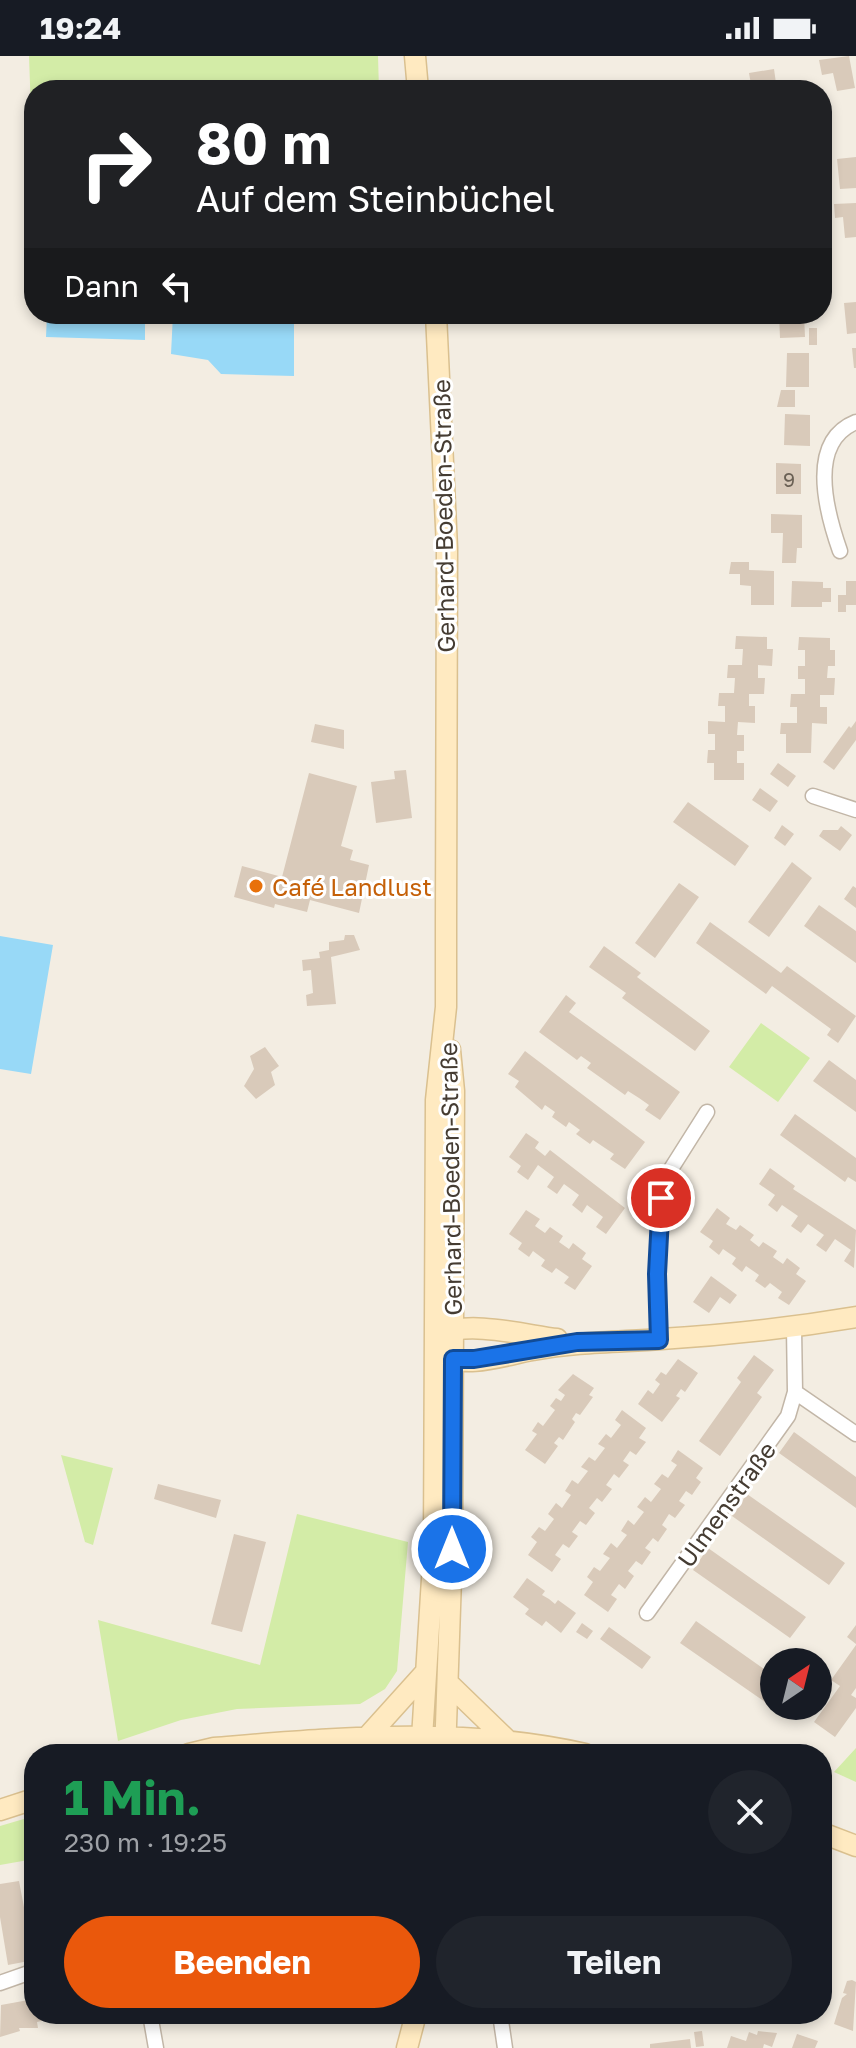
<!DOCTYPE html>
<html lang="de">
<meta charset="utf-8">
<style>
:root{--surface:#171b24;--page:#20242c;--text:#f1f3f6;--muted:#9ea1a6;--accent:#ea580c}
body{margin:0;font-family:"Golos Text",sans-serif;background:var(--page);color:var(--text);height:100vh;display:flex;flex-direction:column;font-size:30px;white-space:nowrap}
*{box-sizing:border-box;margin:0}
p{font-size:26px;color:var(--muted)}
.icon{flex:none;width:44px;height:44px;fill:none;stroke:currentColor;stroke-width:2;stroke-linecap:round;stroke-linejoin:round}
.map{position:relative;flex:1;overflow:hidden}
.drawer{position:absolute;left:24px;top:1688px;width:808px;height:280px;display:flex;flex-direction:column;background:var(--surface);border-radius:32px;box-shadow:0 4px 12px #0003}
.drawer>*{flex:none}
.hud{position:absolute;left:24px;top:24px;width:808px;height:244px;border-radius:32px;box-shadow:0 4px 12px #0003;background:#202124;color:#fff;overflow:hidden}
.needle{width:52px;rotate:35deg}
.fabs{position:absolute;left:760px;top:1592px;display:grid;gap:16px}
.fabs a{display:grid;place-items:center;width:72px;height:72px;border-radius:50%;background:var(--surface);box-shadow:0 4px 12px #0003;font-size:40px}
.pin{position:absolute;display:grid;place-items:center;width:68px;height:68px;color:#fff;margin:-34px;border:4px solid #fff;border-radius:50%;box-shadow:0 2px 8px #0007}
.me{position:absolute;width:88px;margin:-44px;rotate:0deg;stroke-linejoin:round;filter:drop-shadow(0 0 6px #0008)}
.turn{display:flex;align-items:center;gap:28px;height:168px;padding:0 40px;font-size:36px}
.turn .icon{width:104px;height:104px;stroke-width:2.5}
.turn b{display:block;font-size:56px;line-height:68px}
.then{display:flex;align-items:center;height:76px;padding:0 40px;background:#0003;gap:16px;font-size:30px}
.round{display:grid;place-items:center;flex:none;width:84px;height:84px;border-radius:42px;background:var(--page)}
.overview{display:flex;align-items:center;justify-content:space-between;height:136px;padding:0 40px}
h1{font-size:48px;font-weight:700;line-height:60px;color:#1e9e55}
.cta{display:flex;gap:16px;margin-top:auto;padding:16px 40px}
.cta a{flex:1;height:92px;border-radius:48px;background:var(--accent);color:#fff;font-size:32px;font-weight:700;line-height:92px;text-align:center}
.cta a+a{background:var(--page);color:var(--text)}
.status{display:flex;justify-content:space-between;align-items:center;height:56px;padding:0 40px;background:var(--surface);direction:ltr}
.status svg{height:22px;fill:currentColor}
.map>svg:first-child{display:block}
</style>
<div class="status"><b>19:24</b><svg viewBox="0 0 49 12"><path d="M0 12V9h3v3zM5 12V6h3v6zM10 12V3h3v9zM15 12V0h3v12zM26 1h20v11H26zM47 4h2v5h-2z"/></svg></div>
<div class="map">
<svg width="856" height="1992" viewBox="0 0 856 1992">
<rect width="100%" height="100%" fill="#f3ede2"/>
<path fill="#d3eca7" d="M29 0H378L379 34H34L33 112Z
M761 967 810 1002 778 1046 729 1011Z
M61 1399 113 1412 93 1489 85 1486Z
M297 1458 408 1486 397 1615 385 1633 360 1648 237 1653 181 1664 118 1685 98 1564 260 1609Z
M856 1692V1726L834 1716Z
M34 1760V1803L0 1809V1770Z"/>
<path fill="#98d9f7" d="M47 258H145V284L46 281Z
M173 258H294V320L221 318 208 304 171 298Z
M0 880 53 889 31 1018 0 1013Z"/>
<path fill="#d9caba" d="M849 0 855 32 837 35 833 17 822 19 819 4Z
M774 13 777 34H752L749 17Z
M856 101V132L840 133 837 103Z
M856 147V181L845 182 843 161 835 162 834 148Z
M856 246V277L847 278 844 247Z
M779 258H804L805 281 780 282Z
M809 272H817V289H809Z
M852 292H856V312H854Z
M787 297H809V331H786Z
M781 334H795V351H777Z
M785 358 810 359V390L784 389Z
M776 407 801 408V438H776Z
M771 458 802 459V492H797L796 507H782L783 477H771Z
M731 506H749V514L774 515V549H751V530L740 529V518H729Z
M792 525 823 526V532H831V546H822V551H791Z
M846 525H856V549H846V556H838V539H846Z
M736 580 767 581V593H773L772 610 758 609V622H765L764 638H749V650H755V667L738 666 737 679H744V695H737V707H744V724H714V707H707L708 694H715V678H708V665L725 666V650H718L719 637H734L735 622H727L728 609H742L743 593H735Z
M799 581 830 582V594H835V610H828L827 622H835L834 639H820V651H827V668L812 667 811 697H786V678H780L781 667H797V651H790L791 638H805V623H798V610H805V594H798Z
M856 665V684L834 714 823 706 849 670 851 672Z
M315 668 344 674V693L311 686Z
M778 707 796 720 788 731 770 718Z
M406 714 412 762 376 767 371 726 395 723 394 715Z
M309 717 357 730 341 790 353 794 350 804 369 809 359 857 310 844 307 856 275 848 274 852 234 841 242 810 282 821Z
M760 732 778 745 770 756 752 744Z
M688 746 749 790 735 810 673 766Z
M782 769 794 778 785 790 774 782Z
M841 770 852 779 840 795 819 780 823 774H838Z
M792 806 812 822 769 881 748 866Z
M679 827 699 841 655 902 635 887Z
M853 830 856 832V852L844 843Z
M819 849 856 875V907L804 870Z
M710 866 781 917 787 910 856 960 838 987 827 979 831 973 772 930 766 938 696 887Z
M345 879H354L360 894 331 901 336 948 307 950 306 939 313 937 311 914 303 915 302 904 320 902 319 896 329 894V886L344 884Z
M604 890 641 917 637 921 710 975 695 995 622 942 626 937 589 911Z
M566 939 576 947 569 956 680 1036 660 1064 645 1054 649 1049 639 1042 628 1035 625 1039 587 1012 591 1007 581 1000 577 1004 539 976Z
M265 991 279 1010 271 1016 275 1029 256 1043 244 1030 254 1013 250 1000Z
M525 995 645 1086 625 1113 610 1103 614 1098 593 1084 590 1088 576 1078 580 1074 569 1066 566 1071 552 1061 555 1056 545 1049 542 1054 515 1031 519 1025 508 1018Z
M829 1004 856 1024V1056L813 1025Z
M795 1058 856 1102V1126L848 1121 845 1126 780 1079Z
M526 1077 539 1086 535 1092 545 1100 550 1094 625 1152 606 1178 596 1171 603 1161 587 1149 582 1157 572 1149 579 1139 564 1128 557 1138 547 1131 554 1121 538 1109 528 1124 517 1116 521 1110 509 1101Z
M770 1112 795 1130 793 1133 856 1174 854 1212 844 1205 851 1194 835 1183 826 1196 816 1189 824 1179 808 1168 801 1177 791 1170 798 1160 782 1149 777 1156 768 1149 775 1139 759 1128Z
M717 1152 730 1162 726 1168 736 1174 740 1169 754 1179 750 1184 759 1191 763 1186 777 1195 773 1201 783 1208 787 1202 800 1212 796 1218 806 1225 789 1249 778 1242 782 1236 770 1227 765 1232 755 1225 759 1219 746 1210 742 1216 732 1208 736 1202 723 1193 719 1199 709 1191 713 1185 700 1176Z
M526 1154 540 1163 535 1170 545 1177 550 1171 563 1180 559 1186 569 1193 573 1187 586 1197 582 1203 592 1210 575 1234 564 1227 569 1221 556 1212 552 1217 541 1210 545 1204 533 1195 529 1201 518 1193 522 1187 509 1178Z
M711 1220 737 1239 730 1248 720 1241 709 1257 693 1246Z
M754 1299 774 1314 757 1337 762 1341 720 1400 699 1385 741 1326 737 1322Z
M678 1303 698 1317 685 1336 681 1333 676 1340 680 1342 662 1366 638 1348 648 1334 653 1338 660 1328 655 1324 661 1316 666 1319Z
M573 1318 594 1332 589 1339 593 1341 580 1359 576 1357 572 1363 575 1366 563 1384 559 1381 554 1387 558 1390 545 1408 525 1394 537 1378 532 1375 538 1366 543 1370 555 1354 550 1350 556 1342 561 1345 565 1339 558 1334Z
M622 1354 646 1372 639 1382 646 1386 636 1399 630 1395 623 1405 629 1409 619 1422 614 1418 606 1429 612 1433 602 1446 597 1442 589 1452 595 1457 586 1469 580 1465 572 1476 578 1480 569 1492 563 1488 555 1499 561 1503 552 1516 528 1499 537 1486 531 1481 539 1471 545 1475 554 1463 548 1458 556 1447 562 1452 571 1439 565 1435 572 1424 578 1428 588 1415 581 1411 589 1401 595 1405 605 1392 598 1388 606 1378 611 1382 621 1369 615 1364Z
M794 1376 856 1421V1452L779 1397Z
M678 1394 703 1412 696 1422 701 1426 692 1439 686 1435 679 1445 685 1449 675 1462 669 1458 662 1469 667 1473 658 1486 653 1482 645 1492 651 1496 642 1509 636 1505 628 1515 634 1520 625 1533 619 1528 611 1539 617 1543 608 1556 584 1539 593 1526 587 1521 594 1511 600 1515 610 1502 603 1498 611 1487 617 1492 627 1479 621 1475 628 1464 634 1469 644 1456 637 1451 645 1441 651 1446 661 1433 654 1428 662 1418 668 1422 677 1409 671 1405Z
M158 1428 221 1444 216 1462 154 1443Z
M747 1438 845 1507 829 1529 732 1460Z
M234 1478 266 1486 242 1576 211 1568Z
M708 1492 806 1561 790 1582 693 1514Z
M527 1522 545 1535 542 1539 549 1543 555 1548 558 1544 576 1557 561 1577 546 1565 542 1570 525 1558 529 1553 513 1541Z
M696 1565 774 1620V1650H782L778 1655 680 1587Z
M582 1567 593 1575 587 1583 576 1576Z
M856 1569V1588L847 1581Z
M609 1571 651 1601 642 1613 600 1583Z
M856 1589V1632L851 1639 856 1642V1652L835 1681 814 1666 840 1630 831 1624Z
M19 1825 34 1904 8 1909 0 1861V1828Z
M852 1924 856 1926 853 1975 834 1968 842 1942 847 1938 843 1937 847 1925Z
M34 1943V1958H49L50 1963 37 1966 38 1972H19L20 1975 0 1981 1 1949Z
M702 1975 704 1990 696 1991 694 1976Z
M758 1975 777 1977 772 1991 764 1988 763 1992H727L731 1980 746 1985 749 1976 757 1979Z
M797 1978 818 1985 815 1992H792Z
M690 1983 691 1992H650V1988Z"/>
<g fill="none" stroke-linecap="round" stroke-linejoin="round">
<defs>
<path id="street" d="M840 495C827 458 806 386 856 366
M813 740 856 754
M659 1284 657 1218 664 1124 707 1056
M795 1336 856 1378
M647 1557 788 1360 795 1336 794 1272
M0 1927 34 1915
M150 1958 156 1992
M500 1958 505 1992"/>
<path id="secondary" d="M415 0 418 34
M444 1278C467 1264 529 1280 557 1283
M443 1298C464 1314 508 1298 533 1294 576 1286 617 1286 661 1283 726 1279 791 1272 856 1261
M449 1628 508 1685
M369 1679 424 1618
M341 1685 375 1698
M189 1698 214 1692C339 1682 461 1670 585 1698
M421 1698 434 1491 436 1044 446 951V864L447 492 436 258
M445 1698 452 1493 454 1035 450 994
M0 1754 34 1743
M822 1777 856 1790
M407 1992 416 1958"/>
</defs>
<use href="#street" stroke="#c2b6a7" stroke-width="17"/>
<use href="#secondary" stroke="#dac08f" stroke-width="23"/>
<use href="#street" stroke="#fff" stroke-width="14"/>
<use href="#secondary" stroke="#ffeac1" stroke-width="20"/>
</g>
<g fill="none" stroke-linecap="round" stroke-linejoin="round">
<defs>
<path id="route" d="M452 1493 453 1303H474L577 1286 659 1284 657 1218 661 1142"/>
</defs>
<use href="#route" stroke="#114b97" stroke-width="20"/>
<use href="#route" stroke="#1a73e8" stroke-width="14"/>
</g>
<circle fill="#e8710a" stroke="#fff" stroke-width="3" cx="256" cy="830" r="8"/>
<g text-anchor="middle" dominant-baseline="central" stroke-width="6" stroke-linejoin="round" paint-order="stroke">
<g font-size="20" fill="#6a6054">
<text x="789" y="423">9</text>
</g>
<g font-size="24" fill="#453c32" stroke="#fff">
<text transform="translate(443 460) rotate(-91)">Gerhard-Boeden-Straße</text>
<text transform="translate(450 1123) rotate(-91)">Gerhard-Boeden-Straße</text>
<text transform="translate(726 1448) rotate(-54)">Ulmenstraße</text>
</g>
<g font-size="24" fill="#c56008" stroke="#fff" text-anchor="start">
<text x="272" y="830">Café Landlust</text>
</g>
</g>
</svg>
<div class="fabs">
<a><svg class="needle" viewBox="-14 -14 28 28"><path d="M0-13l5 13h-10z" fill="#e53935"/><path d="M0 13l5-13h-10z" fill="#9ea1a6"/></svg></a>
</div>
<div class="pin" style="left:661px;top:1142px;background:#d93025"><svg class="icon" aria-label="arrive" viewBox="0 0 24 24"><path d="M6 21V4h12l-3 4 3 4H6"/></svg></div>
<svg class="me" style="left:452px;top:1493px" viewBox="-20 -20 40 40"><circle r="17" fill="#1a73e8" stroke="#fff" stroke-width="3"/><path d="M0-11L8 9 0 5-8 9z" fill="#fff"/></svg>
<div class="hud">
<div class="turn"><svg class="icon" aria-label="right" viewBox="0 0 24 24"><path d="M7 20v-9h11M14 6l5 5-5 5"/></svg><div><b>80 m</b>Auf dem Steinbüchel</div></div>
<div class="then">Dann<svg class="icon" aria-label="left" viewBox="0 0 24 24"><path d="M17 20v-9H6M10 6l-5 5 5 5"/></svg></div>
</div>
<section class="drawer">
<div class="overview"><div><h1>1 Min.</h1><p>230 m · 19:25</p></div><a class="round"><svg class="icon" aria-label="close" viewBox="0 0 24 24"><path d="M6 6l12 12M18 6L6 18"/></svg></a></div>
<div class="cta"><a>Beenden</a><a>Teilen</a></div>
</section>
</div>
